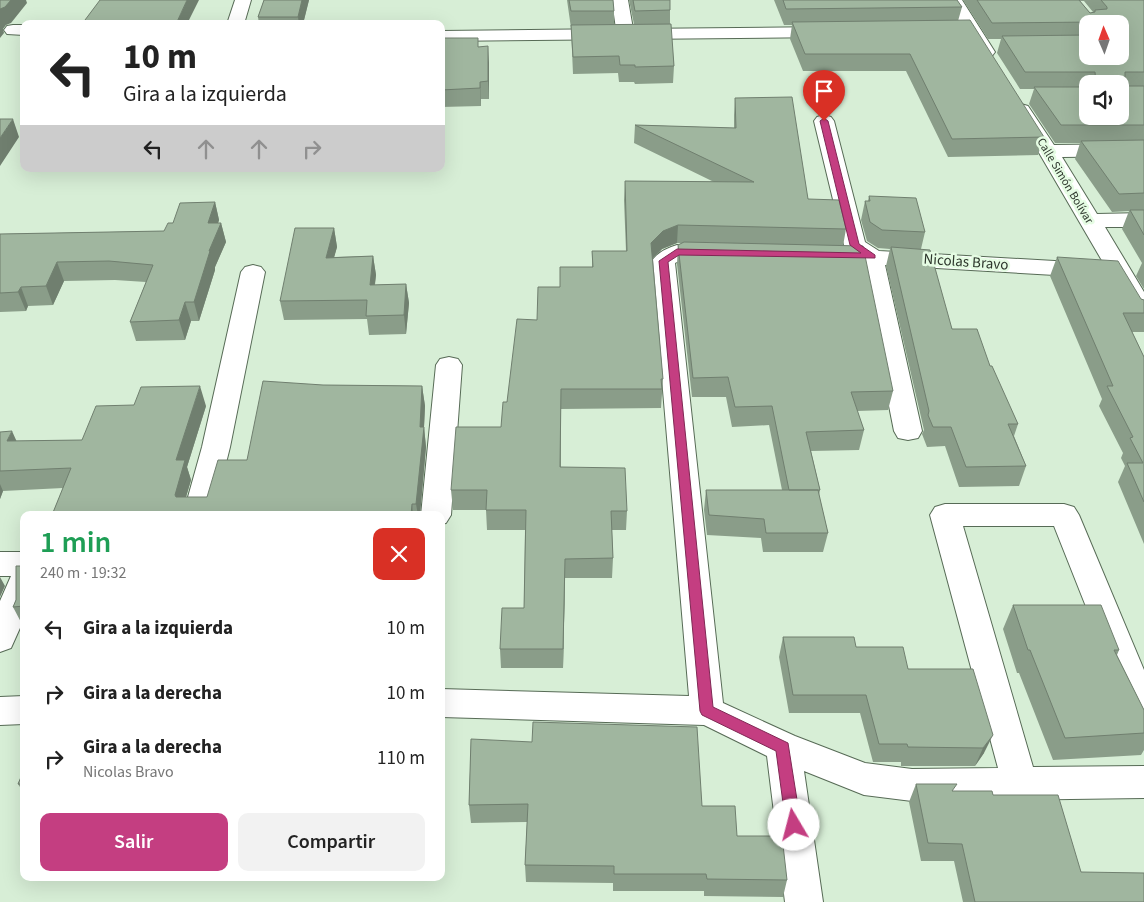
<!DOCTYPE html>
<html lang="es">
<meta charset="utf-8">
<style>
:root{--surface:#fff;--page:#f2f2f2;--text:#222;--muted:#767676;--accent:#c43e81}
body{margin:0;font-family:"Source Sans 3",sans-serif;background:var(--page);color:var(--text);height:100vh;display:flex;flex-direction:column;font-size:19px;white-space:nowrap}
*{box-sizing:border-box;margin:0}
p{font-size:16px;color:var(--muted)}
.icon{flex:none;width:28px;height:28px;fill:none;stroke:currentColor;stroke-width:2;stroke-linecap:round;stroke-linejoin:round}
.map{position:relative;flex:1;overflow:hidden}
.side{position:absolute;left:20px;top:511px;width:425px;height:370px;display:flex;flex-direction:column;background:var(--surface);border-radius:10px;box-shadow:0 5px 20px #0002}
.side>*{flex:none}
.banner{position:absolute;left:20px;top:20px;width:425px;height:152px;border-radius:10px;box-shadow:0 5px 20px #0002;background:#fff;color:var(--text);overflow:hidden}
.needle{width:32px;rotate:358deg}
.tools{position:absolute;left:1079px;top:15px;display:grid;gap:10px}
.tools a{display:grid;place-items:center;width:50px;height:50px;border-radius:10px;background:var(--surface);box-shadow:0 5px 20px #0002;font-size:25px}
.pin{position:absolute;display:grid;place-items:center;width:42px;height:42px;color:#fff;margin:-51px -21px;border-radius:50% 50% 50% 0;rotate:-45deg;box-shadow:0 0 5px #0007}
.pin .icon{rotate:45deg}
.me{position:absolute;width:55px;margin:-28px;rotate:352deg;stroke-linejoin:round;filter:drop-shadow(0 0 4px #0008)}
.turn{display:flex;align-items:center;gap:18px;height:105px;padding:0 20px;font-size:22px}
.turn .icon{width:65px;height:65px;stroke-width:2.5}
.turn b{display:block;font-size:35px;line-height:42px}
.lanes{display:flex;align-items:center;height:48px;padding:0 20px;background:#0003;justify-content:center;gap:25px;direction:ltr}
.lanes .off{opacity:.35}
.round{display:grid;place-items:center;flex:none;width:52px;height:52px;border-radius:10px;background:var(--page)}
.overview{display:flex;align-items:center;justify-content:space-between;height:85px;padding:0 20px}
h1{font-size:30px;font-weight:600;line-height:38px;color:#1e9e55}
.button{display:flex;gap:10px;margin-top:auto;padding:10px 20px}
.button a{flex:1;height:58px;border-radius:10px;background:var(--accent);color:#fff;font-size:20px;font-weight:600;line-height:58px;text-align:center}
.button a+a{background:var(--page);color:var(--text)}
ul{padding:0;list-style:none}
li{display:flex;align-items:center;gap:15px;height:65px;padding:0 20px}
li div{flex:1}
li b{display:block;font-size:19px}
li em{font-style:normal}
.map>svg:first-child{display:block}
</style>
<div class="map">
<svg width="1144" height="902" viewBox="0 0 1144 902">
<rect width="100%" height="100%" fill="#d7eed6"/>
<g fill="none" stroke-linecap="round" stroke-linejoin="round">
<defs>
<path id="minor" d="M235 0H251L244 24H227Z
M612 0H628L633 29 827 27 833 28 836 32 833 36 827 37 441 41V31L616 29Z
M946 0H962L995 52 992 56 986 57 980 56Z
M13 25H24V35L7 34 4 30 7 26Z
M1021 104 1028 106 1054 145 1144 144V156L1062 157 1097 214 1144 213V227H1105L1144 292V319L1135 317 1132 312 1038 151 1011 110 1014 106Z
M824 115 831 117 834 121 865 242 879 251 1089 263 1097 265 1101 270 1097 275 1089 277 885 265 922 431 918 438 908 440 898 438 894 431 861 264 820 260 817 255 820 250 828 248 847 249 844 245 814 121 817 117Z
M677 245 723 248 726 253 723 258C707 262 689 255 675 263L723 703 795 736 865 763 912 769 998 768 930 515 935 507 945 504H1064L1074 507 1079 515 1144 670V724L1132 720 1127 710 1054 526H963L1033 767 1144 766V798L912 801 864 795 804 771 823 902H785L767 756 704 725 441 717V689L689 696 652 261C657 253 667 248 677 245Z
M253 265 261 267 265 272 230 447 213 515H183L202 447 241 272 245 267Z
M449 357 458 359 462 365 451 515 446 523 441 524V515H421L436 365 440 359Z
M0 552H24V619L11 648 0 652V601L11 576H0Z
M24 696V724L0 725V697Z"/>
</defs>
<use href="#minor" stroke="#576b56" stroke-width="2"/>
<use href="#minor" fill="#fff" fill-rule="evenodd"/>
</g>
<path fill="#8a9d89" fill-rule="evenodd" d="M264 0H309L303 24H259L258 17Z
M567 0H613L614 11V24H634L629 0H670V24L674 66 673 83 635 84 634 82H619L618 73 573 74 571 28Z
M774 0H957L962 7 958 21 1044 137 1038 155 948 157 906 71H803L790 39 792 25H784Z
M963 0H1144V289L1136 276 1142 263 1122 229 1129 211 1112 212 1075 159 1080 143H1055L1029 104 1034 89H1020L997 53 1001 39H988ZM1080 1H1084L1093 12 1090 13ZM1088 24H1120L1088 56ZM1088 84H1120L1088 116Z
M441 38 479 47 489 63V99H481V106L441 107Z
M735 98 808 199 846 229 843 246 893 391 888 410 857 411 864 430 859 450 811 451 820 490 819 495 828 533 823 552H763L761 538 707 535 704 510 706 490H782L769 425 732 427 726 397H692L677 264 678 245 682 243H677L662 249 653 259 663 379 661 408 561 409V467L627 511 626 530H612L613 558 612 578H565L563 668H501L500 649 524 608 525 530H487L486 510H453L451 490 501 427 507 402 537 320 560 287 592 267V251H626L624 200 625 181 714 182 634 143 635 125 734 128V115Z
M869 196 925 232 921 249 952 329 990 366 1018 424 1014 436 1026 466 1019 486 959 487 945 446 927 447 922 434 924 430 886 266 890 249 878 248 867 241 861 220 865 201H868Z
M215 202 219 220 218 223H221L226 242 215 267V270L199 321H191L185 340 136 341 130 322 146 282 115 280 64 281 53 305 28 306 26 311 0 312V234L164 231 173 223Z
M334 228 337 247 334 257 373 256 376 275 375 285 406 284 409 303 406 334 369 335 367 319 284 320 280 301Z
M1057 257 1141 299 1144 300V332H1132L1144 357V544L1118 482 1125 466 1121 458 1123 453 1099 406 1102 399 1050 276Z
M323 385 422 386 425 406 424 427 426 447 420 515H52L63 488 3 491 0 499V432L16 441 82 440 206 406 187 467 191 480 186 497H207L247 460Z
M24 566V626H23L13 607 16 600Z
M1013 605 1119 650 1117 655 1144 710V750L1141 755 1053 760 1019 673H1017L1003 629Z
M783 637 856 647 908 669H973L984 753 975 766H901V762H873L860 713H789L779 657Z
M471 739 702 806 787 880 783 897 704 896V891H613V883L526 882 525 865 527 822 471 823 469 805Z
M24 770V793L18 784Z
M916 784 954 791 993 795 1081 872 1144 902H963L954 861H921L909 802Z"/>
<path fill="#707f6f" d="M11 0H26L27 3 11 23 6 25 3 29 4 33 0 38V9Z
M187 0H199L187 24H176Z
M302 0H309L303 24H299L298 17Z
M488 46 489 63V99L488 81Z
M480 82 481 99V106L480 88Z
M13 119 19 137 0 166V138Z
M215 202 219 220 212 242 208 223Z
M221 223 226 242 215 267V270L199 321 194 302 209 251Z
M678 225 677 243 662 249 650 261 651 243 663 231Z
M334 228 337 247 329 276 326 258Z
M373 256 376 275 372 304 370 285Z
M57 262 64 281 53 305 46 286Z
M406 284 409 303 406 334 404 315Z
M21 287 28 306 26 311 18 292Z
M185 302 191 321 185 340 179 320Z
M200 386 206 406 187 467 191 480 181 514 175 495 176 460Z
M422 386 425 406 424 427 426 447 420 515H418L416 504Z
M12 431 21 451 7 441Z
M0 484 3 491 0 499Z
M412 504 413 515H411Z
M565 559V578L563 668V649Z
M0 577 5 586 0 597Z
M993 735 984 753 975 766 983 748Z"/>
<path fill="#a0b69f" stroke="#707f6f" d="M0 0H11L5 7 0 9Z
M100 0H187L176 24H82Z
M264 0H302L298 17H258Z
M569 0H613L614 11H571Z
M633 0H670V10L635 11Z
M783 0H957L962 7 786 9Z
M977 0H1079L1090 13 1095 12V10L1107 9V7L1101 0H1144V72H1125V86H1144V125H1061L1034 87H1088V116H1120V84H1096L1095 72H1025L1002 36 1088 35V56H1120V24H1095V22L992 23Z
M970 20 1044 137 952 139 910 54H805L792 22Z
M671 24 674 66 635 67V65H620L619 56 573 57 571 25Z
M441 38H478V47L488 46V81L480 82V88L441 90Z
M792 97 808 199 839 200 846 229 678 225 663 231 651 243 663 379H661L662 389H561L560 467 625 468 627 511H611L613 558 565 559 563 649H500L502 608H524L526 510H486L487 490H451L456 427H501L503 402H507L517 319 537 320 538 287H560V267H593L592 251H627L625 181 754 182 635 125 736 128 735 98Z
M0 119H13L0 138Z
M1144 140V193L1119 194 1081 141Z
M869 196 916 198 925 232 882 230 870 222 865 201H870Z
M215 202 208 223H221L209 251H210L194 302H185L179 320 130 322 153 265 109 261 57 262 46 286 21 287 18 292 0 293V234L164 231 168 223H173L180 203Z
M1130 210H1144V235Z
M295 228H334L326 258 373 256 370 285 406 284 404 315 366 316 367 300 280 301Z
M684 242 863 246 893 391 851 392 864 430 806 432 820 490H789L772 406 735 407 728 377 693 378 678 245Z
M891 247 930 250 952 329H977L990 366H992L1018 424H1008L1026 466 966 467 951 427H933L928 415 929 411Z
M1057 257 1118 261 1141 299 1144 300V313H1123L1144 357V502L1127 463H1143L1130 438 1133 437 1107 386H1113Z
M263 381 323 385 422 386 420 427H424L416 504H412L411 515H52L71 468 0 471V432L12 431 7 441 82 440 96 406 134 405 141 387 200 386 176 460H185L175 495 176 497H207L218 460H247Z
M706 490H818L828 533H766L764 519 709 515Z
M16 566H24V606L13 607 16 600Z
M1013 605H1101L1119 650H1114L1144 710V733L1065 738 1030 650H1028Z
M783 637H854L856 647H903L908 669H973L993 735 983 748 908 747 907 744H879L866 695H793Z
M533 722 697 727 702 806H735L737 836H782L787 880 707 879 706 874H614V866L525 865 528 804 469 805 471 739 532 742Z
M24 770V784H18Z
M916 784H957L952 791H992L993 795H1058L1081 872 1144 873V902H975L962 844 928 843Z"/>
<path fill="#c43e81" stroke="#7f2854" d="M824 118 828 121 859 244 875 255V258L679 255 668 262 713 707 788 743 801 825 799 830 794 832 788 830 786 825 776 751 702 715 700 711 659 261 677 249 861 253 850 245 820 121Z"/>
<g text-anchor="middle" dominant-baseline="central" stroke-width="5" stroke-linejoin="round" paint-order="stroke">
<g font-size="12" fill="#2d362c" stroke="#e5fce3">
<text transform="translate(1065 181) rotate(59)">Calle Simón Bolívar</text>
</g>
<g font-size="15" fill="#2d362c" stroke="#e5fce3">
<text transform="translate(966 262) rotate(4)">Nicolas Bravo</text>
</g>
</g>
</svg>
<div class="tools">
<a><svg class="needle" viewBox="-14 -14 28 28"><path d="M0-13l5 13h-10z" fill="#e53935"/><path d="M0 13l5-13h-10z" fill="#767676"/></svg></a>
<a><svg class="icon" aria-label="sound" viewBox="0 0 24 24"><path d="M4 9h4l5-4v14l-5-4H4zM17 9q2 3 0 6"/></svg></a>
</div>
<div class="pin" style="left:824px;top:121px;background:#d93025"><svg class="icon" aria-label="arrive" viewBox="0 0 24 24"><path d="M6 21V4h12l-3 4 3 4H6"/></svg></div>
<svg class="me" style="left:794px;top:825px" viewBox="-20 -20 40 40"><circle r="19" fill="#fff"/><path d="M0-13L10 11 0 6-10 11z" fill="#c43e81"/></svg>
<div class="banner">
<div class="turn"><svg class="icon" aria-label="left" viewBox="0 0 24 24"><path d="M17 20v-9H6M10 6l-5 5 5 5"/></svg><div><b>10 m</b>Gira a la izquierda</div></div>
<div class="lanes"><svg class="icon" aria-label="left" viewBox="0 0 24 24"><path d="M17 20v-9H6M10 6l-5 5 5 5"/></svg><svg class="icon off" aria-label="ahead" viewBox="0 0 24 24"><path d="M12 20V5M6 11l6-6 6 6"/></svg><svg class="icon off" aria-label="ahead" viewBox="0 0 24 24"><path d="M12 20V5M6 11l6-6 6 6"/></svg><svg class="icon off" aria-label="right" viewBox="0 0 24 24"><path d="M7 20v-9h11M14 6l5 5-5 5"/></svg></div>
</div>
<section class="side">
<div class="overview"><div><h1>1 min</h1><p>240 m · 19:32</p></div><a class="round" style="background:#d93025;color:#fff"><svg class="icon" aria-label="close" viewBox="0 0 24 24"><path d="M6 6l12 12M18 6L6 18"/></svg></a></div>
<ul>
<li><svg class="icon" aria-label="left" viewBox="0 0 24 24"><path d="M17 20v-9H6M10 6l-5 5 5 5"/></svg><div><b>Gira a la izquierda</b></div><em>10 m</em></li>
<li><svg class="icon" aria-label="right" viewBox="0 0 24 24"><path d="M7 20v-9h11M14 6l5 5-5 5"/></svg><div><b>Gira a la derecha</b></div><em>10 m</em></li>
<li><svg class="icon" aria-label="right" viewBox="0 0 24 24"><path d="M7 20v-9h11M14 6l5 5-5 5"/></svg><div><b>Gira a la derecha</b><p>Nicolas Bravo</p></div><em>110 m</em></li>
</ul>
<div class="button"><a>Salir</a><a>Compartir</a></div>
</section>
</div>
